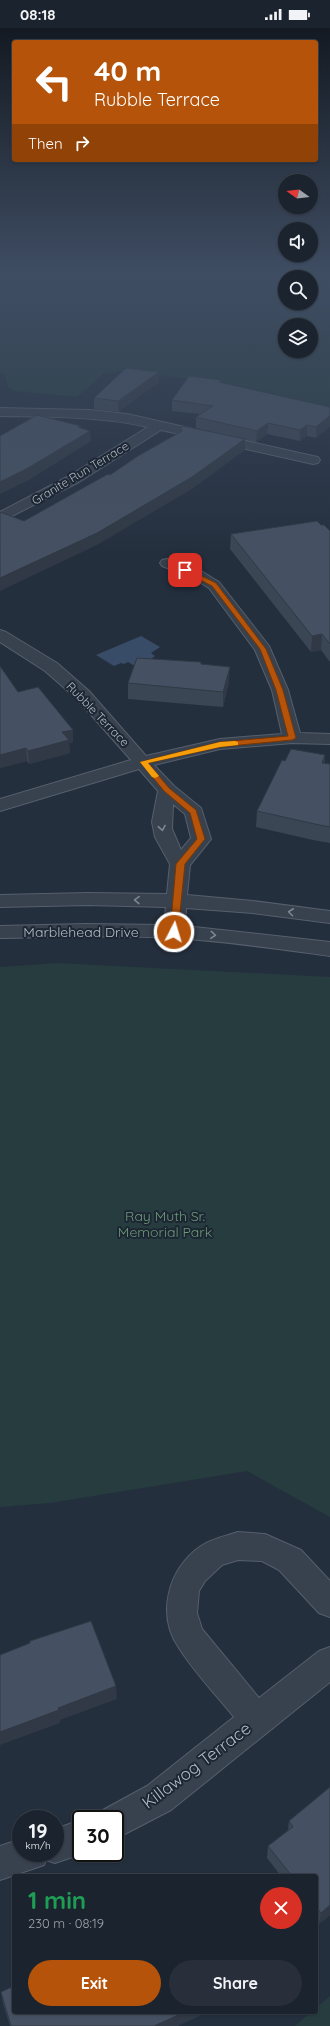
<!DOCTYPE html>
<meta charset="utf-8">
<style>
:root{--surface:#1b232e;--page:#282f3a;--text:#f1f3f6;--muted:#a0a4aa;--line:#39404a;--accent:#b45309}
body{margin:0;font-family:Quicksand,sans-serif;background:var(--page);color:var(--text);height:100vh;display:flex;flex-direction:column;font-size:15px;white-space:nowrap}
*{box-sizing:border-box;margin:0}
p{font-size:13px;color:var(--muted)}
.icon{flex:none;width:22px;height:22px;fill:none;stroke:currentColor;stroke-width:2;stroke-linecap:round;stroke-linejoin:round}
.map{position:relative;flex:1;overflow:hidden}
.sheet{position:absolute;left:12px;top:1846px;width:306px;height:140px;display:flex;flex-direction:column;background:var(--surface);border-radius:4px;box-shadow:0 1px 3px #0004,0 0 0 1px var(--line)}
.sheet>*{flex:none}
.top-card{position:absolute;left:12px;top:12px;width:306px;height:122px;border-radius:4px;box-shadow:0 1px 3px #0004,0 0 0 1px var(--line);background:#b45309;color:#fff;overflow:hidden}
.needle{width:26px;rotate:285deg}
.tools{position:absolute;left:278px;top:146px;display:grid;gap:8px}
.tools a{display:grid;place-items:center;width:40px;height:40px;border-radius:50%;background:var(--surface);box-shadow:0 1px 3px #0004,0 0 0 1px var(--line);font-size:20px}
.speed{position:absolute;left:12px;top:1782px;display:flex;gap:8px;font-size:20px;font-weight:700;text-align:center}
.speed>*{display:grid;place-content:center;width:52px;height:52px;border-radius:50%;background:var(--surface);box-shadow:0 1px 3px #0004,0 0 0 1px var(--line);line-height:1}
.speed small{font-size:10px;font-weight:400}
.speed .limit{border:2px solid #111;border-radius:6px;background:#fff;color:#111}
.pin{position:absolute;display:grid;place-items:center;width:34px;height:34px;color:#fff;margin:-17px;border-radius:8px;box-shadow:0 2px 6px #0006}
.me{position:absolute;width:44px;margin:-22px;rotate:5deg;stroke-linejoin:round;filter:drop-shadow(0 0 3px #0008)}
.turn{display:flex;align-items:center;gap:14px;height:84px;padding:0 16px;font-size:18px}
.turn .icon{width:52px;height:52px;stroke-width:2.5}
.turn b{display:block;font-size:28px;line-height:34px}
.then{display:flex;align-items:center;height:38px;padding:0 16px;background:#0003;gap:8px;font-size:15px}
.round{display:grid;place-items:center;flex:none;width:42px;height:42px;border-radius:21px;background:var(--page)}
.headline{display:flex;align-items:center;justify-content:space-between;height:68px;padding:0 16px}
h1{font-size:24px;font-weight:700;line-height:30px;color:#1e9e55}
.cta{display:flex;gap:8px;margin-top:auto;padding:8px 16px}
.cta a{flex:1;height:46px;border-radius:24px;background:var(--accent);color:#fff;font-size:16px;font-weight:700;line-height:46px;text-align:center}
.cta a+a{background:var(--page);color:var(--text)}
.status{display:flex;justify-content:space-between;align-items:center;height:28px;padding:0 20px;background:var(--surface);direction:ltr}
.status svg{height:11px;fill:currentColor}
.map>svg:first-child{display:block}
</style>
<div class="status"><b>08:18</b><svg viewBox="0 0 49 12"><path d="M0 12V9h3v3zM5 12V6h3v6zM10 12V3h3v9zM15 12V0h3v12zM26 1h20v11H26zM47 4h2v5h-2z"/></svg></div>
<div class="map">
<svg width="330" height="1998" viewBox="0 0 330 1998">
<rect width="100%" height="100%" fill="#242f3e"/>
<path fill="#263c3f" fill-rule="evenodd" d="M0 248H330V379L236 357 124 343 103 346 77 369 14 363 8 359 5 346 0 344ZM285 249H311V275H285ZM285 297H311V323H285Z
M57 935 330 949V1489L247 1443 50 1475 0 1479V939Z
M330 1968V1998H295L311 1984H316V1980Z"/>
<path fill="#394c67" d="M141 608 160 619 151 625 155 628 147 634 133 637 128 634 124 636 121 635 114 638 96 627Z"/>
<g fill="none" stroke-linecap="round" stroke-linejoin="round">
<defs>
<path id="minor" d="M0 380 90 382 127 386 313 428 318 429 320 432 318 435 313 436 161 402 79 454 0 494V484L69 448 148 399C99 388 49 389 0 388Z
M167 531 201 543 219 554 269 618 288 662 300 705 330 706V716L292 715 220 721 154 737 174 758 201 780 211 811 190 837 187 867 253 873 330 883V895L253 885 186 880 185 898 330 914V928C278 921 226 913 173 910 115 907 58 909 0 910V898L86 896 164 897 166 879 88 877 0 879V867L88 865 167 866 170 836 155 809 152 794 158 763 139 741 0 783V771L131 732 77 671 45 643 0 614V602L6 604 57 635 89 663 146 728 220 711 282 706 272 662 255 622 209 560 191 549 162 538 160 535 162 532ZM173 776 185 786 191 810 181 822 172 801Z
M238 1504 265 1506 301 1522 330 1553V1589L319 1585 279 1542 262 1533 238 1532 222 1537 205 1553 199 1563 197 1585 202 1601 259 1670 319 1623 330 1619V1654L171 1782 115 1811V1791H99L103 1782 147 1758 234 1689C216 1667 195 1645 179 1620 156 1587 168 1540 201 1518 211 1511 226 1508 238 1504Z
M81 1792V1825H84L55 1835 46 1832 44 1837 0 1852V1818L21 1811V1825H55V1801Z"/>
</defs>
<use href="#minor" stroke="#565f6c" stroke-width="2"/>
<use href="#minor" fill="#38414e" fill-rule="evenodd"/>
</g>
<path fill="#3b4654" d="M159 344V354L118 384 94 381V370Z
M221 352V355L330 379 316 410 307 408 300 413 267 406 256 414 196 400V389L200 386 172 383V372Z
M321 497 330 503V634L321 622 311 624 230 521 231 506Z
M201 634V636L229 654 223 679 128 671V655Z
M0 638 18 664 73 702V714L69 715 70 725 29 736 27 733 0 740Z
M325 727V735L330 736V815L313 812 256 799 257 783 285 733Z
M330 1759V1887L319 1896 316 1893V1848H281L267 1830 268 1818 288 1802 289 1793Z
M1 1964 208 1984 177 1998H10L3 1975Z"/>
<path fill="#303945" d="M159 344V354L118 384V373Z
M330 388V399L316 410V399Z
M268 395 267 406 256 414 257 403Z
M307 397V408L300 413V402Z
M81 398V408L90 403 91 413 29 452 0 466V454Z
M245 411V422L192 461 97 517 0 563V550Z
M322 606 321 622 311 624 312 608Z
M230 639 229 654 223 679V664Z
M73 702V714L69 715 70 725 29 736 28 723 62 704Z
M26 720 27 733 0 740V727Z
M325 727 324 743 322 735Z
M116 1658 117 1671 60 1692V1695L0 1717V1704L58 1680Z
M330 1877V1887L319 1896 321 1885Z
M185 1984H208L177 1998H154Z"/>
<path fill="#455162" stroke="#303945" d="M126 340 159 344 118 373 94 370Z
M189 348 221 352 219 354 330 379V388L316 399 307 397 300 402 268 395 257 403 196 389 213 378 172 372Z
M37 387 81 398 78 399 90 403 28 440 0 454V408Z
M183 398 245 411 192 449 97 505 0 550V484L24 493 108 446 110 447 138 428 182 403 180 400Z
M317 493 321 497H324L330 503V616L322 606 312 608 231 506Z
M137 630 201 634V636L230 639 223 664 128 655Z
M0 638 18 664 38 659 73 702 62 704 69 712 28 723 26 720 0 727Z
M291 721 325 727 322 735 330 736V799L315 796 257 783 282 732 285 733Z
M91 1593 116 1658 58 1680 59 1682 0 1704V1627L30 1615V1613Z
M330 1759V1877L321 1885 316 1879V1848H292L268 1818 293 1799 289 1793Z
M14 1958V1984H185L154 1998H11L1 1964Z"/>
<defs><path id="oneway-chevron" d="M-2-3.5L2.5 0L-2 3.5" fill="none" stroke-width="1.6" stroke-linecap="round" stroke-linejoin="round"/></defs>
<g stroke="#7c8592">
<use href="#oneway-chevron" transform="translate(162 800) rotate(79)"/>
<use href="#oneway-chevron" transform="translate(137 872) rotate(-178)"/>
<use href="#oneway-chevron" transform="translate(291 884) rotate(-173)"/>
<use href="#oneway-chevron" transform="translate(213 907) rotate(5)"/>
</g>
<linearGradient id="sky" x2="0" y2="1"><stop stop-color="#141a22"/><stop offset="0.47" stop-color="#3f4d63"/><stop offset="1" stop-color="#3f4d63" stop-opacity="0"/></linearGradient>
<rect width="330" height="527" fill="url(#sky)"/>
<path fill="#b45309" stroke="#753606" d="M185 540 216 555 266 621 283 662 296 710 292 712 220 719 148 735 169 760 196 782 205 811 185 836 178 904 174 907 170 904 176 836 197 811 190 785 164 763 140 734 220 714 288 708 276 662 260 621 212 558 183 543 182 542Z"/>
<path fill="#f59e0b" d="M235 713 238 714V717L220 719 148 735 159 748 155 750 152 749 140 734 220 714Z"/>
<g text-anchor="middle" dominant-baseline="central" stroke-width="4" stroke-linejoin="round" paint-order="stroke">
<g font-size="12" fill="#b4bcc9" stroke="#1d2633">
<text transform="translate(80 445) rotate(-31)">Granite Run Terrace</text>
<text transform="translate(98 686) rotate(46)">Rubble Terrace</text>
</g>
<g font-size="14" fill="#b4bcc9" stroke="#1d2633">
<text x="81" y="904">Marblehead Drive</text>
</g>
<g font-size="14" fill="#6b9a76" stroke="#1d2633">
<text x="165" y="1188">Ray Muth Sr.<tspan x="165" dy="16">Memorial Park</tspan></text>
</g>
<g font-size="17" fill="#b4bcc9" stroke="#1d2633">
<text transform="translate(196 1737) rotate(-37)">Killawog Terrace</text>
</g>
</g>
</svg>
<div class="tools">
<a><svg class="needle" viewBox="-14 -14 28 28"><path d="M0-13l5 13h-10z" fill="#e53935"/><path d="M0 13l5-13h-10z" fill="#a0a4aa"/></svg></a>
<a><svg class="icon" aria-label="sound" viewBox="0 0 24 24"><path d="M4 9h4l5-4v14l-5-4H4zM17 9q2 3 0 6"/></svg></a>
<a><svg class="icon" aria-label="search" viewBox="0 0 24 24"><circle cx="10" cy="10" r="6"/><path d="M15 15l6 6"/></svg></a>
<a><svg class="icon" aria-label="layers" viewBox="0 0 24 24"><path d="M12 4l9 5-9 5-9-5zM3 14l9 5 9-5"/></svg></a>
</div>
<div class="speed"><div>19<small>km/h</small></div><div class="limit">30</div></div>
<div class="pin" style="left:185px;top:542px;background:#d93025"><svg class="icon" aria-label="arrive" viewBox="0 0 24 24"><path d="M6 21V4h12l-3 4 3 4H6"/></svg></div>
<svg class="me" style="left:174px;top:904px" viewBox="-20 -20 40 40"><circle r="17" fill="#b45309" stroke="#fff" stroke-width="3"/><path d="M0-11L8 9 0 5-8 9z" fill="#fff"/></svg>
<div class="top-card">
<div class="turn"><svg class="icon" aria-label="left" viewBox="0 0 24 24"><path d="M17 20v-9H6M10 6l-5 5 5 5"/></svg><div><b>40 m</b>Rubble Terrace</div></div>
<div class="then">Then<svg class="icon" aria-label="right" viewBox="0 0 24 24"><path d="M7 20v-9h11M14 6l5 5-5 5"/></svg></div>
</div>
<section class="sheet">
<div class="headline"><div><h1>1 min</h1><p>230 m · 08:19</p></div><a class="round" style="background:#d93025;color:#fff"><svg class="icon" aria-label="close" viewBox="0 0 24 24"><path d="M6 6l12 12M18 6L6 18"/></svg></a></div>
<div class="cta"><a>Exit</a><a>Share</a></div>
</section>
</div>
